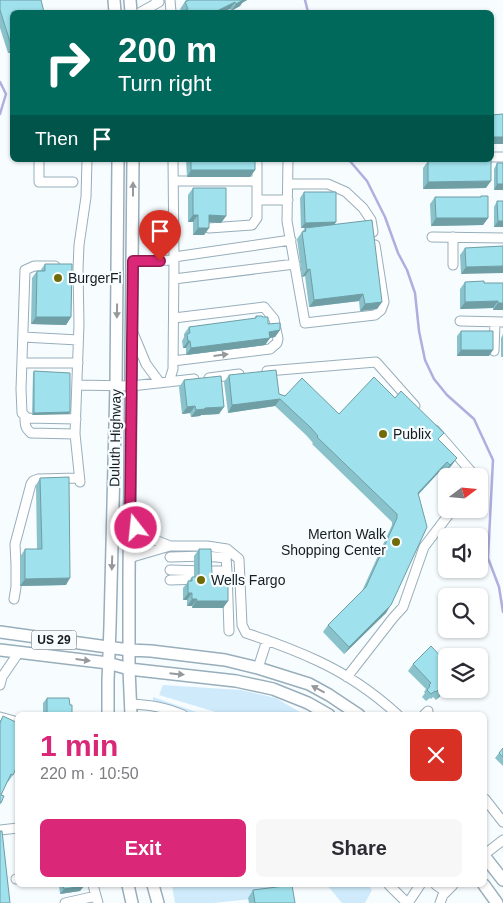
<!DOCTYPE html>
<meta charset="utf-8">
<style>
:root{--surface:#fff;--page:#f7f7f7;--text:#2b2b33;--muted:#7c7c81;--accent:#db2777}
body{margin:0;font-family:Helvetica,sans-serif;background:var(--page);color:var(--text);height:100vh;display:flex;flex-direction:column;font-size:19px;white-space:nowrap}
*{box-sizing:border-box;margin:0}
p{font-size:16px;color:var(--muted)}
.icon{flex:none;width:28px;height:28px;fill:none;stroke:currentColor;stroke-width:2;stroke-linecap:round;stroke-linejoin:round}
.map{position:relative;flex:1;overflow:hidden}
.drawer{position:absolute;left:15px;top:712px;width:472px;height:175px;display:flex;flex-direction:column;background:var(--surface);border-radius:8px;box-shadow:0 1px 4px #0004}
.drawer>*{flex:none}
.banner{position:absolute;left:10px;top:10px;width:484px;height:152px;border-radius:8px;box-shadow:0 1px 4px #0004;background:#00695c;color:#fff;overflow:hidden}
.needle{width:32px;rotate:74deg}
.tools{position:absolute;left:438px;top:468px;display:grid;gap:10px}
.tools a{display:grid;place-items:center;width:50px;height:50px;border-radius:8px;background:var(--surface);box-shadow:0 1px 4px #0004;font-size:25px}
.pin{position:absolute;display:grid;place-items:center;width:42px;height:42px;color:#fff;margin:-51px -21px;border-radius:50% 50% 50% 0;rotate:-45deg;box-shadow:0 0 5px #0007}
.pin .icon{rotate:45deg}
.me{position:absolute;width:55px;margin:-28px;rotate:344deg;stroke-linejoin:round;filter:drop-shadow(0 0 4px #0008)}
.turn{display:flex;align-items:center;gap:18px;height:105px;padding:0 25px;font-size:22px}
.turn .icon{width:65px;height:65px;stroke-width:2.5}
.turn b{display:block;font-size:35px;line-height:42px}
.then{display:flex;align-items:center;height:48px;padding:0 25px;background:#0003;gap:10px;font-size:19px}
.round{display:grid;place-items:center;flex:none;width:52px;height:52px;border-radius:8px;background:var(--page)}
.summary{display:flex;align-items:center;justify-content:space-between;height:85px;padding:0 25px}
h1{font-size:30px;font-weight:700;line-height:38px;color:var(--accent)}
.cta{display:flex;gap:10px;margin-top:auto;padding:10px 25px}
.cta a{flex:1;height:58px;border-radius:8px;background:var(--accent);color:#fff;font-size:20px;font-weight:700;line-height:58px;text-align:center}
.cta a+a{background:var(--page);color:var(--text)}
.map>svg:first-child{display:block}
</style>
<div class="map">
<svg width="503" height="903" viewBox="0 0 503 903">
<rect width="100%" height="100%" fill="#f7fcff"/>
<path fill="#cfebfb" d="M163 685 241 690 276 698 305 715H231L219 713 159 695Z
M153 697 205 715H153Z
M172 885H291L289 895 213 903H175Z
M327 885H368L372 890 365 903H342Z"/>
<g fill="none" stroke-linecap="round" stroke-linejoin="round">
<path stroke="#afaede" stroke-width="2.5" d="M305 0 308 12
M0 82 6 94 0 114
M349 160 367 181 385 217 398 253 407 270 415 293 419 331 425 360 434 379 447 395 474 419 493 460 488 558 499 587 503 612"/>
<defs>
<path id="minor" d="M170 0 171 12
M141 12 159 2 156 0
M491 157H503
M39 160V182H73
M288 160 287 221 305 323 375 315 381 310 384 302 375 245
M174 181H257
M288 184H328L346 192 363 208 371 220 373 232
M257 200H288
M209 228 252 225 257 218V160
M432 237 503 238
M174 257 291 240
M133 261 174 260 173 160
M453 265V237
M55 266H34L25 270 21 389 22 413 27 418 76 419
M174 279 295 264
M460 321 503 322
M133 333 146 364 160 383
M23 337 78 340
M494 351 495 322
M173 361 270 349 277 343 278 339 274 319 264 307 174 318
M22 363H78
M267 371 376 362 415 406
M209 378 239 374
M169 382 173 369 174 260
M77 385 131 386 194 379
M25 416C25 425 25 428 31 433L75 434
M435 430 475 476
M80 482 75 434 79 324 78 269 79 245 86 197 87 160
M130 520 143 535 170 546
M170 557 206 556 226 558 227 571
M129 558 170 546H207L227 549 239 559 242 625 246 633C270 641 295 650 318 661 346 674 375 694 398 715
M170 570 206 571H227L229 631
M170 580 202 579
M14 599 16 587V565L15 544 31 484 33 481 38 479 79 478
M258 668 267 640
M347 677 393 618 403 607 424 547 453 509
M0 685 2 677 19 652
M131 704C151 705 164 707 183 715
M424 715 428 711
M0 717 18 722
M485 799 503 822
M0 830 18 828
M485 854 503 840
M16 879H18
M93 885 98 903
M389 885 407 903
M436 885 446 892
M65 903 96 896
M408 903 420 885
M440 903 443 895 453 885"/>
<path id="major" d="M114 0 115 12
M130 0 131 12
M0 632 129 650 151 651 225 660 258 668 309 684 329 695 359 715
M0 650 108 663 129 669 236 681 273 689 308 703 329 715
M108 715V681L110 626 116 385 118 160
M131 715 129 669V577L133 160
M485 857 503 880
M128 885 132 903
M153 885 158 903
M484 885 497 903"/>
</defs>
<use href="#minor" stroke="#98aebb" stroke-width="11"/>
<use href="#major" stroke="#98aebb" stroke-width="14"/>
<use href="#minor" stroke="#fff" stroke-width="9"/>
<use href="#major" stroke="#fff" stroke-width="11"/>
</g>
<path fill="#89c2cb" d="M0 0 12 12V52L8 53 0 28Z
M186 0H247L242 3 240 6 231 11 230 9 182 12 180 9Z
M186 160H255V170L250 177H187Z
M428 161 486 188 423 189V168Z
M497 163H503V190H494V169Z
M193 188 226 216 221 223 209 222V228L204 235H193V222H188V195Z
M304 192 336 222 334 225 382 302 377 309 360 311 359 301 309 307 305 276 302 277 297 239 305 228H310H301L300 198Z
M481 196 488 218 483 225 431 226 430 204 435 197H480Z
M497 201 503 227H494V207Z
M503 246 461 274 460 255 465 248Z
M45 264 71 317 66 325 31 324 32 278 37 271H40Z
M465 282 484 283H503V310H493V308L460 309V289Z
M256 316 263 317 268 324 280 330 275 337 270 338 265 345 186 355V348H183L182 341 184 337V334L189 327 254 319Z
M461 331 489 356H457V336Z
M503 334V357H501V338Z
M34 371 70 412 69 414 32 415 33 373Z
M229 375 279 394 339 414 439 440 452 465 445 472 442 469 418 495 386 613 344 654 323 632 328 625 362 591 392 525V522L312 444 313 443 306 435 275 406 228 413 224 382Z
M184 380 219 414 201 415 200 416 191 417 190 413 182 414 179 387Z
M40 478 66 585 20 586V557L25 549H37L36 485Z
M199 549 212 575 214 577 228 601 223 608H192V606H187V600H183V588L192 577H194V556Z
M413 664 446 689 436 700 433 697 431 699 430 698 426 701 422 697 425 693 424 692 426 689 408 671Z
M47 698 70 705 72 715H43V703Z
M3 716 13 775 8 782 7 781 1 795V803L0 805V721Z
M503 748V766L495 758Z
M59 885H84V886L80 891 60 894Z
M253 890 295 903H249L248 898Z"/>
<path fill="#6f9ea5" d="M242 0H247L242 3 240 6 231 11 236 4Z
M235 2 230 9 223 12H215Z
M12 48V52L8 53Z
M491 137H503V144H491Z
M191 170H255L250 177H187Z
M491 181 486 188 423 189 428 182Z
M497 184H503V190H494Z
M193 215H198L193 222H188Z
M209 215 226 216 221 223 204 222Z
M436 218H488L483 225 431 226Z
M498 221H503V227H494Z
M336 222 332 227 301 228 305 223Z
M198 228H209L204 235H193Z
M503 266V273L461 274 466 267Z
M310 269 305 276 302 277 307 270Z
M363 294 359 301 309 307 314 300Z
M498 301 493 308 460 309 465 302Z
M382 302 377 309 360 311 365 304Z
M498 303H503V310H493Z
M36 317H71L66 325 31 324Z
M280 330 275 337 270 338 265 345 186 355 191 348 269 332Z
M188 341H190L186 348H183Z
M461 350H493L489 356H457Z
M280 399 275 406 228 413 232 405Z
M195 406 190 413 182 414 187 407Z
M224 407 219 414 201 415 200 416 191 417 196 410 205 408Z
M70 412 69 414 32 415 34 413Z
M457 458 452 465 445 472 450 465Z
M447 462 442 469 413 500 418 493Z
M70 578 66 585 20 586 25 579Z
M188 593H192L187 600H183Z
M192 599H197L192 606H187Z
M196 601H228L223 608H192Z
M391 605 386 613 344 654 349 647Z
M446 688V689H448L436 700 441 693Z
M84 886 80 891 60 894 64 889Z"/>
<path fill="#9fe1ec" stroke="#6f9ea5" d="M0 0H41L44 12H12V48L0 10Z
M189 0H243L236 4 235 2 215 12H181L188 9 185 2Z
M503 114V137H491V115Z
M191 160H255V170H191Z
M491 160V181L428 182V161Z
M497 163H503V184H497Z
M193 188H226V216L209 215V228H198V215H193Z
M304 192H336V222L305 223Z
M481 196H488V218H436L435 197H481Z
M497 201H503V221H498Z
M372 220 382 302 365 304 363 294 314 300 310 269 307 270 302 232 306 231 305 228Z
M503 246V266L466 267 465 248Z
M45 264H72L71 317H36L37 271H45Z
M484 281V283H503V303H498V301L465 302V282Z
M256 316H262L263 317H268V324L280 323V330L269 332 270 338 191 348 190 341H188L187 334 190 333 189 327 256 318Z
M461 331H493V350H461Z
M276 370 279 394 285 396 302 378 339 414 374 377 395 398 401 391 444 433 438 439 457 458 450 465 447 462 418 493 427 527 391 605 349 647 328 625 366 587 397 518V514L317 437 318 436 311 428 280 399 232 405 229 375Z
M34 371 70 373V412L34 413Z
M221 376 224 407 205 408V409L196 410 195 406 187 407 184 380Z
M69 477 70 578 25 579V549H42L40 478Z
M199 549H211L212 575H214V577H228V601H196L197 599H192V593H188V581H192V577H198V575H199Z
M431 646 446 662V688L441 693 438 690 436 692 435 691 431 694 427 690 430 686 429 685 431 683 413 664Z
M47 698H69L70 705H72V715H47Z
M3 716 18 723V764L13 775 11 774 1 795 4 796 1 803 0 802V723Z
M503 748V757L499 753Z
M0 831H2L10 903H0Z
M63 885H84V886L64 889Z
M292 885 295 903H255L253 890Z"/>
<defs><path id="oneway-solid" d="M-6-.8H1V-3.2L6.5 0L1 3.2V.8H-6Z" transform="scale(1.25)"/></defs>
<g fill="#96999c">
<use href="#oneway-solid" transform="translate(133 189) rotate(-90)"/>
<use href="#oneway-solid" transform="translate(117 311) rotate(91)"/>
<use href="#oneway-solid" transform="translate(221 355) rotate(-7)"/>
<use href="#oneway-solid" transform="translate(112 563) rotate(92)"/>
<use href="#oneway-solid" transform="translate(83 660) rotate(7)"/>
<use href="#oneway-solid" transform="translate(177 674) rotate(6)"/>
<use href="#oneway-solid" transform="translate(318 689) rotate(-152)"/>
</g>
<g fill="none" stroke-linecap="round" stroke-linejoin="round">
<defs>
<path id="route" d="M136 528 130 520 133 261H160"/>
</defs>
<use href="#route" stroke="#8e194d" stroke-width="12"/>
<use href="#route" stroke="#db2777" stroke-width="9"/>
</g>
<g fill="#6f6b07" stroke="#f7fcff" stroke-width="2">
<circle cx="58" cy="278" r="5"/>
<circle cx="383" cy="434" r="5"/>
<circle cx="396" cy="542" r="5"/>
<circle cx="201" cy="580" r="5"/>
</g>
<g text-anchor="middle" dominant-baseline="central" stroke-width="4.5" stroke-linejoin="round" paint-order="stroke">
<rect fill="#f7fcff" stroke="#596064" stroke-width="1" x="31.5" y="630.5" width="45" height="19" rx="4"/>
<g font-size="12" font-weight="bold" fill="#151d22">
<text x="54" y="640">US 29</text>
</g>
<g font-size="14" fill="#151d22" stroke="#f7fcff" text-anchor="start">
<text x="68" y="278">BurgerFi</text>
<text x="393" y="434">Publix</text>
<text x="386" y="534" text-anchor="end">Merton Walk<tspan x="386" dy="16">Shopping Center</tspan></text>
<text x="211" y="580">Wells Fargo</text>
</g>
<g font-size="14" fill="#151d22" stroke="#f7fcff">
<text transform="translate(115 438) rotate(-89)">Duluth Highway</text>
</g>
</g>
</svg>
<div class="tools">
<a><svg class="needle" viewBox="-14 -14 28 28"><path d="M0-13l5 13h-10z" fill="#e53935"/><path d="M0 13l5-13h-10z" fill="#7c7c81"/></svg></a>
<a><svg class="icon" aria-label="sound" viewBox="0 0 24 24"><path d="M4 9h4l5-4v14l-5-4H4zM17 9q2 3 0 6"/></svg></a>
<a><svg class="icon" aria-label="search" viewBox="0 0 24 24"><circle cx="10" cy="10" r="6"/><path d="M15 15l6 6"/></svg></a>
<a><svg class="icon" aria-label="layers" viewBox="0 0 24 24"><path d="M12 4l9 5-9 5-9-5zM3 14l9 5 9-5"/></svg></a>
</div>
<div class="pin" style="left:160px;top:261px;background:#d93025"><svg class="icon" aria-label="arrive" viewBox="0 0 24 24"><path d="M6 21V4h12l-3 4 3 4H6"/></svg></div>
<svg class="me" style="left:136px;top:528px" viewBox="-20 -20 40 40"><circle r="17" fill="#db2777" stroke="#fff" stroke-width="3"/><path d="M0-11L8 9 0 5-8 9z" fill="#fff"/></svg>
<div class="banner">
<div class="turn"><svg class="icon" aria-label="right" viewBox="0 0 24 24"><path d="M7 20v-9h11M14 6l5 5-5 5"/></svg><div><b>200 m</b>Turn right</div></div>
<div class="then">Then<svg class="icon" aria-label="arrive" viewBox="0 0 24 24"><path d="M6 21V4h12l-3 4 3 4H6"/></svg></div>
</div>
<section class="drawer">
<div class="summary"><div><h1>1 min</h1><p>220 m · 10:50</p></div><a class="round" style="background:#d93025;color:#fff"><svg class="icon" aria-label="close" viewBox="0 0 24 24"><path d="M6 6l12 12M18 6L6 18"/></svg></a></div>
<div class="cta"><a>Exit</a><a>Share</a></div>
</section>
</div>
